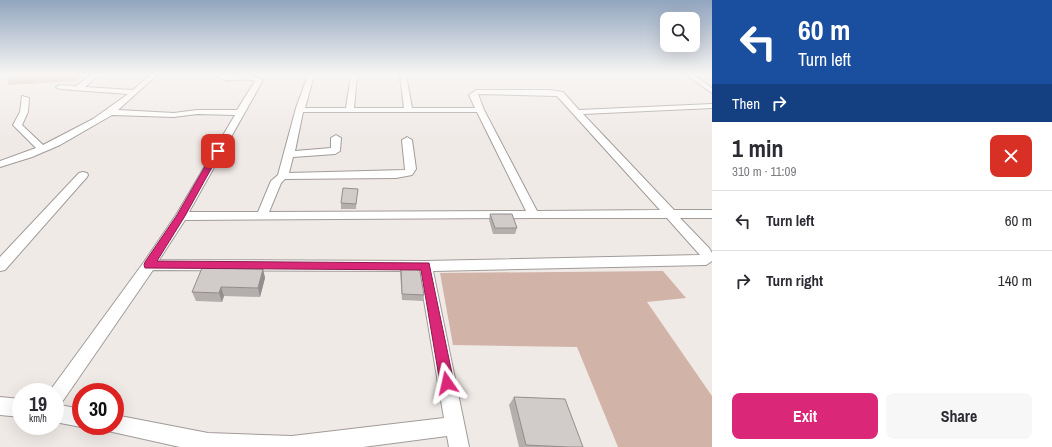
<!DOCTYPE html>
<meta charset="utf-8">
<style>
:root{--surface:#fff;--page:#f7f7f7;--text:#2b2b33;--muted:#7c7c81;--line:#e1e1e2;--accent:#db2777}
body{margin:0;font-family:"Archivo Narrow",sans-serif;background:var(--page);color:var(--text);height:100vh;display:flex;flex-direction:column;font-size:15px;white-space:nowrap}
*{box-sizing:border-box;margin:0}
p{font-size:13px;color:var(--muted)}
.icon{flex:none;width:22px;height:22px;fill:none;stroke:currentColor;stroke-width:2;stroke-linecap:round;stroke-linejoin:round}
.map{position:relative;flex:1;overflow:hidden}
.sheet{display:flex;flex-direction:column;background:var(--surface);width:340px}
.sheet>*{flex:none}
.guide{background:#1a4fa0;color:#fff;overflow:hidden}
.controls{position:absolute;left:660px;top:12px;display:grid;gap:8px}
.controls a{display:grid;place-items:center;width:40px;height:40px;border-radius:8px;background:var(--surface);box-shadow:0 4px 16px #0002;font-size:20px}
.speed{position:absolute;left:12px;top:383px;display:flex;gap:8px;font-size:20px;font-weight:700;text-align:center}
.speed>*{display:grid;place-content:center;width:52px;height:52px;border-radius:50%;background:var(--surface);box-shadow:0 4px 16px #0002;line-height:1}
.speed small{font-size:10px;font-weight:400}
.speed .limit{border:6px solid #d22;background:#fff;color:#111}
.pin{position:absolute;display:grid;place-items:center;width:34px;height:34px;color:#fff;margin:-17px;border-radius:8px;box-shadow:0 2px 6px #0006}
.me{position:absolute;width:44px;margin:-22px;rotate:349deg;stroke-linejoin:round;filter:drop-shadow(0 0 3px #0008)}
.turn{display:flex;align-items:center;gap:14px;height:84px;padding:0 20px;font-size:18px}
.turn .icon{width:52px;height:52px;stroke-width:2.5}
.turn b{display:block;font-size:28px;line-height:34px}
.then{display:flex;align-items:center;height:38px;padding:0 20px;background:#0003;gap:8px;font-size:15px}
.round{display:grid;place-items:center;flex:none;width:42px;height:42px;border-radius:8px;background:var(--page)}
.overview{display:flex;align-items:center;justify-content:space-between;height:68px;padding:0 20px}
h1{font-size:24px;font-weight:700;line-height:30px}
.button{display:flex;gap:8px;margin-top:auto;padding:8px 20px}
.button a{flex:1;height:46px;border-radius:8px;background:var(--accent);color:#fff;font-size:16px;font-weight:700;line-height:46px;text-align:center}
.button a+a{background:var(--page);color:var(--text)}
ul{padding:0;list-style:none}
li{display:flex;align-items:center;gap:12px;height:60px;padding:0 20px;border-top:1px solid var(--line)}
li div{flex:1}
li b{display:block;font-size:15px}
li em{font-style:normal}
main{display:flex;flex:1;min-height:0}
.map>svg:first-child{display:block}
</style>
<main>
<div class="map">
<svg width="712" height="447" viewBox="0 0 712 447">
<rect width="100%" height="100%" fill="#f0eae7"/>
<path fill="#d2b3a7" d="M8 75H84L76 81 8 85Z
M663 271 686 298 647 302 712 396V447H618L577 347 453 345 440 273Z"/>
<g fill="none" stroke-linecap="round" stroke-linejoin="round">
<defs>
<path id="minor" d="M91 75H99L85 87 133 90 150 75H157L118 110 174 113 197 110H237L255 81C242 76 227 86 216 75H251L261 79 263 80 189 212H258L271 181 278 175 296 108 308 75H314L305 108H346L351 75H357L354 108H404L400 75H406L412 108H475L469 95 476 90H550L563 92 579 110 712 104V108L583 114 674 210H712V218H680L709 248 712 253V261L706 265 433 271 469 447H449L447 436 363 447H180L108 431 106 426H115V415L208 433 292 436 444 418 419 271 153 270 60 405 81 409V426H84L81 427 55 422V392H49L144 262 176 215 235 115 197 114 174 117 112 115 60 145 32 157 0 167V161L36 148 13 125 20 112 22 96 29 98 28 112 22 125 43 145 93 119 128 94 60 89 56 87 60 85 76 86ZM478 94 557 96 660 210 537 211 484 110ZM303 112H477L526 211 269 212 281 183 285 179 396 178 412 175 416 169 412 140 407 137 402 140 405 170 289 173 293 157 335 154 340 151 341 138 336 135 331 138V148L295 151ZM530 218H667L700 255 425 261 159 260 185 220Z
M686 75H694L712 88V93Z
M83 172 87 173 88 175 87 177 5 270 0 271V257L79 173Z
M0 397 21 399V417L0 415Z"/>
</defs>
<use href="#minor" stroke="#a19b99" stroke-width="2"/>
<use href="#minor" fill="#fff" fill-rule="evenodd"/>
</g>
<path fill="#b4afad" d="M357 194 356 209H341V203Z
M490 214 517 228 515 234H493L489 220Z
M401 266 424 295 423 301 402 300 400 272Z
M263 269 265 278 260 297 224 296 222 302 196 301 192 292Z
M514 397 583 447H519L509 405Z"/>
<path fill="#928e8d" d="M263 269 265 278 260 297 258 288Z
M221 287 224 296 222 302 219 293Z"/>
<path fill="#d1cbc9" stroke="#928e8d" d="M343 188 358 189 356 204 341 203Z
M490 214H512L517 228H495Z
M401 266H419L424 295 402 294Z
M202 268 263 269 258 288 221 287 219 293 192 292Z
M514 397 565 399 583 447H569L526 445Z"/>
<linearGradient id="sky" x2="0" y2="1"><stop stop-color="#92a5bf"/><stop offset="0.54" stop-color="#f8f6f4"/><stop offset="1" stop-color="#f8f6f4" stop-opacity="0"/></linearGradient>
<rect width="712" height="138" fill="url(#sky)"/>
<path fill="#db2777" stroke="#8e194d" d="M218 149 221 151 185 216 157 261 429 263 454 383 452 387 447 389 442 387 440 383 421 270 145 268 144 265 145 262 177 215 214 151Z"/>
</svg>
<div class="controls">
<a><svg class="icon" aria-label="search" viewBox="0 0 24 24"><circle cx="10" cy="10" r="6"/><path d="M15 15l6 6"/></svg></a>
</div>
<div class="speed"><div>19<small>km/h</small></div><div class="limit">30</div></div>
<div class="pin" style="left:218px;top:151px;background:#d93025"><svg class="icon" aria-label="arrive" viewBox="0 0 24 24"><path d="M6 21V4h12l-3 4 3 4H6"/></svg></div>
<svg class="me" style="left:447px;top:383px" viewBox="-20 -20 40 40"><path d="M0-17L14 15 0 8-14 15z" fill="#db2777" stroke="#fff" stroke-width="4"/></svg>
</div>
<section class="sheet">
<div class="guide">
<div class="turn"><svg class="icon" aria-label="left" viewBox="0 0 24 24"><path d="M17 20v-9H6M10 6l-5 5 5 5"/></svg><div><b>60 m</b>Turn left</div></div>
<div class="then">Then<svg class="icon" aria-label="right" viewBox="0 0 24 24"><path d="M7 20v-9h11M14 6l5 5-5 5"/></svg></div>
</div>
<div class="overview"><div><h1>1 min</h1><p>310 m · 11:09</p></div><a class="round" style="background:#d93025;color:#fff"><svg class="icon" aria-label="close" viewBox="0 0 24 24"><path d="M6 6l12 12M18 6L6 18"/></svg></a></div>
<ul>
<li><svg class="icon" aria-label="left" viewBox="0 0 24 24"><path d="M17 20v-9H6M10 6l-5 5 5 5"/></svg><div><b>Turn left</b></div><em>60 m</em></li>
<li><svg class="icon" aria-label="right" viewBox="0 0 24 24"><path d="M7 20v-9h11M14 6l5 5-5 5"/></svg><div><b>Turn right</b></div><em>140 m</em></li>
</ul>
<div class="button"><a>Exit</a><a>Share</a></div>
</section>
</main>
